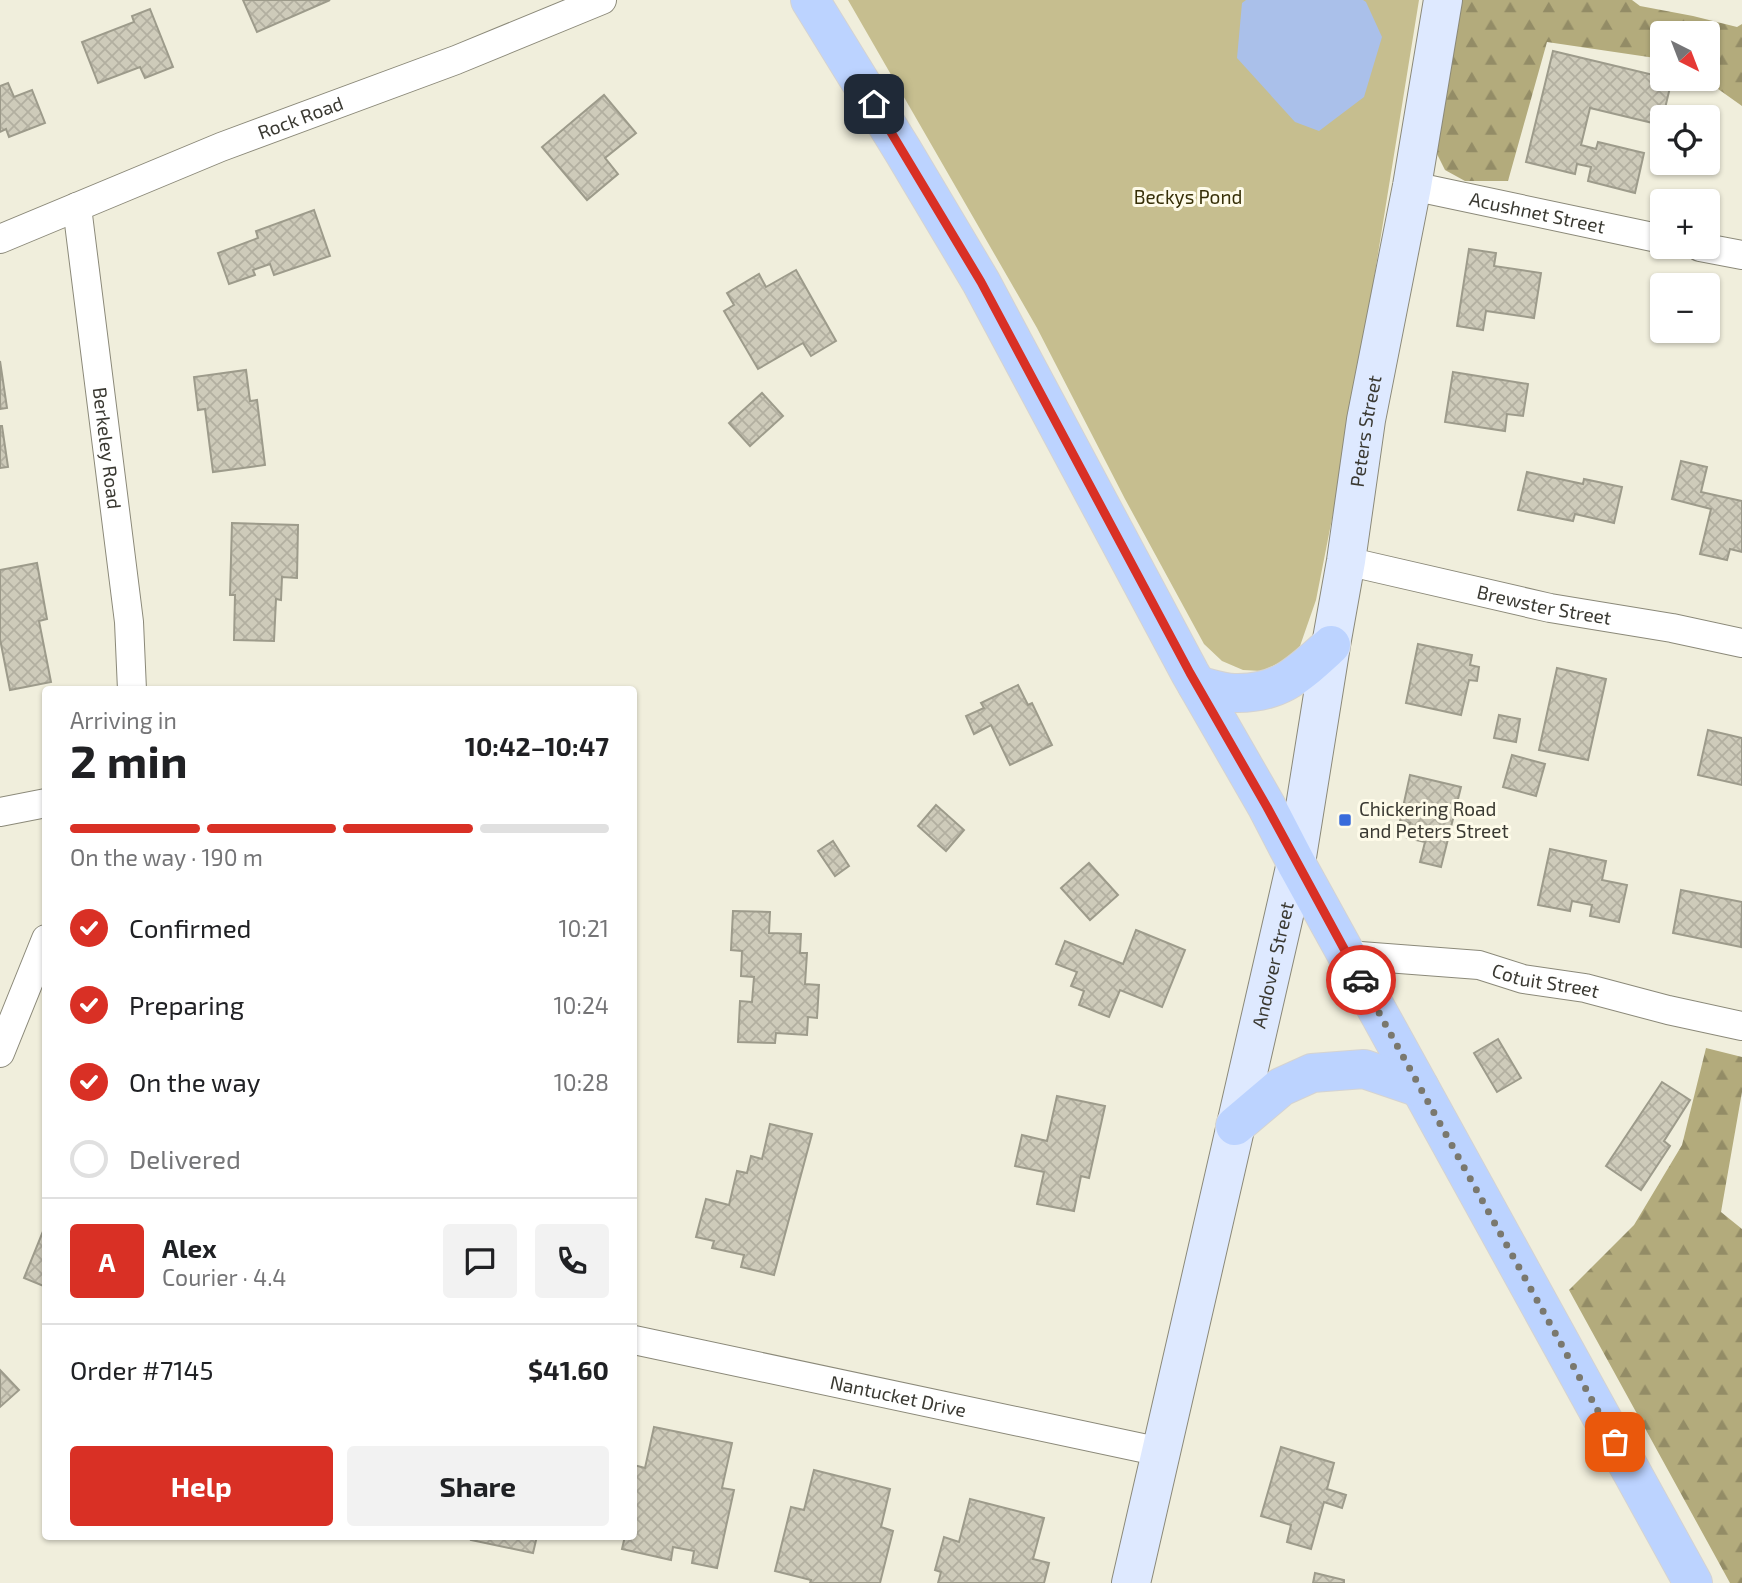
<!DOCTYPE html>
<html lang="en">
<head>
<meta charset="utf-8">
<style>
	:root { --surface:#fff; --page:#f2f2f2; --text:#202124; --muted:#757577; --line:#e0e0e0; --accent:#d93025 }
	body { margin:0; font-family:"Exo 2",sans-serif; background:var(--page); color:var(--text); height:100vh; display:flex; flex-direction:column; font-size:26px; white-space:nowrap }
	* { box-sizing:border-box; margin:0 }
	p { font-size:23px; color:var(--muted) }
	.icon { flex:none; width:38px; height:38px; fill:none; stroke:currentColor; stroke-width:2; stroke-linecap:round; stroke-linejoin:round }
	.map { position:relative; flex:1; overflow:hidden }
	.side { position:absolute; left:42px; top:686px; width:595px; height:854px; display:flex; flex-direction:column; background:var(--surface); border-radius:7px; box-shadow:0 2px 5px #0004 }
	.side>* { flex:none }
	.needle { width:46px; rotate:138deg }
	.buttons { position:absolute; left:1650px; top:21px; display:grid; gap:14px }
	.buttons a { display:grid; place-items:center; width:70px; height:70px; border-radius:7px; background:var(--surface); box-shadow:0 2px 5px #0004; font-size:35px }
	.pin { position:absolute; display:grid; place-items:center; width:60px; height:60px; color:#fff; margin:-30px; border-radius:14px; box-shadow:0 4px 10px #0006 }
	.courier { position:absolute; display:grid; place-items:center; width:70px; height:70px; margin:-35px; border:5px solid #d93025; border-radius:50%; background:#fff; color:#222; box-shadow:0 2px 9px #0007 }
	.headline em { font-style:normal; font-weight:700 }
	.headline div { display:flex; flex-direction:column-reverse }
	.headline { display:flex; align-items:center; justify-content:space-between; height:119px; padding:0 28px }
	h1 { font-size:46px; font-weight:700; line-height:52px }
	.bar { display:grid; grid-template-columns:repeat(4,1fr); gap:10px 7px; align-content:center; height:84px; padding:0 28px }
	.bar i { height:9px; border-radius:5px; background:var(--line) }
	.bar .active { background:var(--accent) }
	.bar p { grid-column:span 4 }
	.line { display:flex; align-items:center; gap:18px; padding:0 28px; border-top:2px solid var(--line) }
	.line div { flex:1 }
	.round { display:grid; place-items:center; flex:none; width:74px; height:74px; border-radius:7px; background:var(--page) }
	ol { padding:0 28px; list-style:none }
	li { display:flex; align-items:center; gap:21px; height:77px }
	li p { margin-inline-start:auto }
	li .icon { padding:7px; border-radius:50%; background:var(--accent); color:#fff; stroke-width:4 }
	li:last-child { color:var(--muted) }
	li i { width:38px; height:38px; border:4px solid var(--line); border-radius:50% }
	.action { display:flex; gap:14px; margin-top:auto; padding:14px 28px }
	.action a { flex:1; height:80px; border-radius:7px; background:var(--accent); color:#fff; font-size:28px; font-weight:700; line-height:80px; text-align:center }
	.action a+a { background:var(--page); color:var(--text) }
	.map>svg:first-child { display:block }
</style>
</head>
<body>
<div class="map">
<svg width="1742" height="1583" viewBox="0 0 1742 1583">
	<defs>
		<pattern id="forest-firs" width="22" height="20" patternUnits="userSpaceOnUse" patternTransform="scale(1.75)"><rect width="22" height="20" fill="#b3ab7c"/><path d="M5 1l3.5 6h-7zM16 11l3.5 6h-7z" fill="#938c66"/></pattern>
		<pattern id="building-cross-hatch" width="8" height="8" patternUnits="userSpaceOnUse" patternTransform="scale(1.75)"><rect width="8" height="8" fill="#cecbba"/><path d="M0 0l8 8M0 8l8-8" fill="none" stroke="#b2afa0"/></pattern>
	</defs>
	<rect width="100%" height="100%" fill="#f0eedc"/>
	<path fill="#c6be8f" d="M848,0H1419L1350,427L1316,600L1300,646L1287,659L1262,671L1243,670L1222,661L1204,644L1125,499L1037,328Z"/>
	<g fill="url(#forest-firs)">
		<path d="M1459,0H1632L1640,6L1693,16L1737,27L1742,24V106L1704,79H1708V33H1662V59L1547,42L1508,181H1465L1445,170L1431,142Z"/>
		<path d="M1706,1048L1742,1057V1092L1721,1212L1742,1229V1583H1730L1569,1290L1634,1225L1682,1145Z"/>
	</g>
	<path fill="#aac0ea" d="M1246,0H1363L1366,2L1382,37L1364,97L1319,131L1295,122L1237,58L1242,3Z"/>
	<g fill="url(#building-cross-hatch)" stroke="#9d9b8b" stroke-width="2">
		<path d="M243,0H330L257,32Z"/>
		<path d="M150,9L173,67L145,78L140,67L98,83L82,42L134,22L132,16Z"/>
		<path d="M1553,51L1662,77V79H1672L1661,125L1590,108L1581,145L1596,149L1598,142L1644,153L1635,193L1588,181L1591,167L1577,164L1575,174L1526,162Z"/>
		<path d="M8,83L14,97L32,90L45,123L9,137L6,129L0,132V86Z"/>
		<path d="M604,95L636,133L605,158L618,174L587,200L542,147Z"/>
		<path d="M314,210L330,256L274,275L270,264L253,270L255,275L229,284L218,253L258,238L256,231Z"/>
		<path d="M1469,249L1496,253L1494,266L1541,273L1534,318L1486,311L1483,330L1457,326Z"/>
		<path d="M796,270L836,341L811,356L803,343L758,369L724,311L734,305L727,293L759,274L766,287Z"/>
		<path d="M0,361L7,408L0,409Z"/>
		<path d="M246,370L250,401L257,400L265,465L213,472L205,409L198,410L194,377Z"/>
		<path d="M1453,372L1528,384L1523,416L1507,414L1505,431L1445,422Z"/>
		<path d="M762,393L783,416L750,446L729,423Z"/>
		<path d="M0,426H2L8,467L0,468Z"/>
		<path d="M1681,461L1707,467L1701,492L1742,501V552L1730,549L1727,560L1700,554L1711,509L1672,499Z"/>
		<path d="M1527,472L1583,484L1584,479L1622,487L1614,523L1575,514L1573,521L1518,510Z"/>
		<path d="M232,523L298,525L297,578L282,577L281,600L276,599L274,641L234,640L235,595H230Z"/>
		<path d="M37,563L47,619L39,621L51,682L10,690L0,639V570Z"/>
		<path d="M1418,644L1472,655L1470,665L1479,667L1477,681L1469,680L1461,715L1406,703Z"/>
		<path d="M1557,668L1606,679L1588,760L1539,750Z"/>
		<path d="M1018,685L1028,705L1032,703L1052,745L1010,765L991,725L974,734L966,716L984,708L981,703Z"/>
		<path d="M1499,715L1520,719L1516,742L1494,738Z"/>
		<path d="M1708,730L1742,738V785L1698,775Z"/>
		<path d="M1512,755L1545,764L1536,796L1503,787Z"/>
		<path d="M1410,775L1461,787L1441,867L1420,862L1425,842L1407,838L1410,823L1400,821Z"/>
		<path d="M936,805L964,830L946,851L918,826Z"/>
		<path d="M833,841L849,866L835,876L818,851Z"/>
		<path d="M1550,849L1606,861L1602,880L1627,885L1619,922L1590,916L1592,905L1572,901L1570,911L1538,905Z"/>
		<path d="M1089,863L1118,895L1090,920L1061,888Z"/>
		<path d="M1681,890L1742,902L1741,947L1673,933Z"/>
		<path d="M733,911L770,912L769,933L801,934L800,953H807L805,984L819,985L817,1018L808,1017L807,1035L776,1033L775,1043L738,1042L740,1001L752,1002L754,977L741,976L742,951L731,950Z"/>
		<path d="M1136,930L1185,950L1162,1007L1120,990L1109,1017L1079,1005L1084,991L1071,986L1077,972L1056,964L1065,941L1123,964Z"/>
		<path d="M1498,1039L1521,1078L1497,1092L1474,1053Z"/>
		<path d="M1662,1082L1690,1100L1664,1141L1670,1146L1641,1190L1606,1166Z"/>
		<path d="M1057,1096L1105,1106L1089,1178L1081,1176L1074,1211L1037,1204L1044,1172L1015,1166L1022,1135L1047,1141Z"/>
		<path d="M770,1124L812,1134L774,1275L741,1267L744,1255L712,1248L714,1241L696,1237L706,1199L729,1205L737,1171L747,1173L751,1156L762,1159Z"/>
		<path d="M46,1224V1287L24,1278Z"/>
		<path d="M0,1370L19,1390L0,1407Z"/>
		<path d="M654,1427L732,1443L722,1488L734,1490L717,1568L692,1563L694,1551L673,1547L671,1560L622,1549L625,1536H634V1465L645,1468Z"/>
		<path d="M1281,1447L1334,1463L1327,1489L1346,1495L1342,1508L1324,1502L1311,1549L1287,1542L1291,1525L1261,1516Z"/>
		<path d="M814,1470L890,1489L881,1527L893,1531L880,1583H810L811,1580L775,1571L791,1507L804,1510Z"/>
		<path d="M970,1499L1044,1518L1033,1559L1049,1563L1044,1583H938L941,1572L935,1570L944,1537L959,1542Z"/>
		<path d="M472,1536H537L533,1553L471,1540Z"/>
		<path d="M1315,1573L1344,1580V1583H1313Z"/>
	</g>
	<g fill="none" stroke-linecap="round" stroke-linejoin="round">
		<g stroke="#8b8979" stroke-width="30">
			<g id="street">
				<path id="s1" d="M1412,186L1662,239"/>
				<path id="s2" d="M77,207L129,622L132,690"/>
				<path id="s3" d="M0,239L221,147L456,60L602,0"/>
				<path d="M1700,247L1742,255"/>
				<path id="s4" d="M1346,561L1550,608L1672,628L1742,643"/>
				<path d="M0,812L46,803"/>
				<path id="s5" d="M1347,955L1479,965L1523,979L1585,988L1668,1010L1742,1026"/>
				<path d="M0,1053L46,939"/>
				<path id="s6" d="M634,1340L1161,1452"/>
			</g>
		</g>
		<g stroke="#8b8979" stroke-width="40">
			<g id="secondary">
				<path id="s7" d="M1131,1583L1296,863L1331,645L1346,561L1366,420L1412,186L1443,0"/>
			</g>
		</g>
		<g stroke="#d4d3d2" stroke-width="40">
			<g id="primary">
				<path d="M810,0L903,151L981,282L1190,673L1267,807L1296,863L1693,1583"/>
				<path d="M1197,685C1209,688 1223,693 1235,693C1280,694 1299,674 1331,645"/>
				<path d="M1235,1126L1281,1087L1312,1073L1364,1069L1420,1088"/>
			</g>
		</g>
		<use href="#street" stroke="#fff" stroke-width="28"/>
		<use href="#secondary" stroke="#dee9ff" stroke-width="38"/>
		<use href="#primary" stroke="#bcd3ff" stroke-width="38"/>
	</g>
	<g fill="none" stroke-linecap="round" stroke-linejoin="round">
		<path stroke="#7a786e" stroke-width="7" stroke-dasharray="0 12.6" d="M1361,980L1615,1442"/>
		<path stroke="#d93025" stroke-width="9" d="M874,104L981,282L1190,673L1267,807L1361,980"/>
	</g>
	<rect fill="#386bdb" stroke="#fefbe9" stroke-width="2.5" x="1338" y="813" width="14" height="14" rx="3.5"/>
	<g text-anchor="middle" stroke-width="6" stroke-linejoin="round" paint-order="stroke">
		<g font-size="19" fill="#3a3932" stroke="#fefbe9">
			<text dy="7" stroke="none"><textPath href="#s3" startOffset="324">Rock Road</textPath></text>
			<text dy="7" stroke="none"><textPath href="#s1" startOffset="128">Acushnet Street</textPath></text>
			<text dy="7" stroke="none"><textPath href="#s7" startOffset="1176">Peters Street</textPath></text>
			<text dy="7" stroke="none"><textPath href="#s2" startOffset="243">Berkeley Road</textPath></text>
			<text dy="7" stroke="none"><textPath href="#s4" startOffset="203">Brewster Street</textPath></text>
			<text dy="7" stroke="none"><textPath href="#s7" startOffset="634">Andover Street</textPath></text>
			<text dy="7" stroke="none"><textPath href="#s5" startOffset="201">Cotuit Street</textPath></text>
			<text dy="7" stroke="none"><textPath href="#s6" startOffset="270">Nantucket Drive</textPath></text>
		</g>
		<g font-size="19" fill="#362f07" stroke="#fefbe9">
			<text x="1188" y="204">Beckys Pond</text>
		</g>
		<g font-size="19" fill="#3a3932" stroke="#fefbe9" text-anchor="start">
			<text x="1359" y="816">Chickering Road<tspan x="1359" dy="22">and Peters Street</tspan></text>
		</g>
	</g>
</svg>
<div class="buttons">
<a><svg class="needle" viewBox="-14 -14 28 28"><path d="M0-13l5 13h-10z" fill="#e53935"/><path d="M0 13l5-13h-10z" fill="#757577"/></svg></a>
<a><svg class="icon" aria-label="locate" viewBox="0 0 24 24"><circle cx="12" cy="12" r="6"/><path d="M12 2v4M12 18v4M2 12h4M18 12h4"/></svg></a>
<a>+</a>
<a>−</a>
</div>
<div class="pin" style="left:1615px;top:1442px;background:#ea580c"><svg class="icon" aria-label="bag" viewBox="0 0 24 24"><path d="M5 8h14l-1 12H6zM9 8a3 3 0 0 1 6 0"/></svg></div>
<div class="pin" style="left:874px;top:104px;background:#1f2937"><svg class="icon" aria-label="home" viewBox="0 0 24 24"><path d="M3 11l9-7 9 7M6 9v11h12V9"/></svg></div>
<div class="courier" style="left:1361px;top:980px"><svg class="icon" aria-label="car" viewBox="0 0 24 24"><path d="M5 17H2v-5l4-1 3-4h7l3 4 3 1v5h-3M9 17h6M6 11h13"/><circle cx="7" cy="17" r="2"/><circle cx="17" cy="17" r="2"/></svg></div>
<section class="side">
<div class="headline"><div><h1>2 min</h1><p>Arriving in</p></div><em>10:42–10:47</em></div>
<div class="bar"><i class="active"></i><i class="active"></i><i class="active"></i><i></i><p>On the way · 190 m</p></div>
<ol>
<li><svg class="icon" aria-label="check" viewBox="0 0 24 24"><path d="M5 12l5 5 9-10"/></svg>Confirmed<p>10:21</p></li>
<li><svg class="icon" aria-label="check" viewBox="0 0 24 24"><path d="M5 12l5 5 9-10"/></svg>Preparing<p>10:24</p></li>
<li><svg class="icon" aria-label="check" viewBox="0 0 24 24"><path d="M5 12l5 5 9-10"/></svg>On the way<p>10:28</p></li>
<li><i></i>Delivered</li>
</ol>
<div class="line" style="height:126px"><b class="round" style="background:var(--accent);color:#fff">A</b><div><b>Alex</b><p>Courier · 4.4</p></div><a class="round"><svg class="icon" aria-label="chat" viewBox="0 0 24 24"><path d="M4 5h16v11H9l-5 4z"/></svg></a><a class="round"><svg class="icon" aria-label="phone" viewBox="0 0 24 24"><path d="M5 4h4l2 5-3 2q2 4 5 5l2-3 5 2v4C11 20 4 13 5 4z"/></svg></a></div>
<div class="line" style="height:91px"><div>Order #7145</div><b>$41.60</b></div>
<div class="action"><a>Help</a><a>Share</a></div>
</section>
</div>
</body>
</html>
